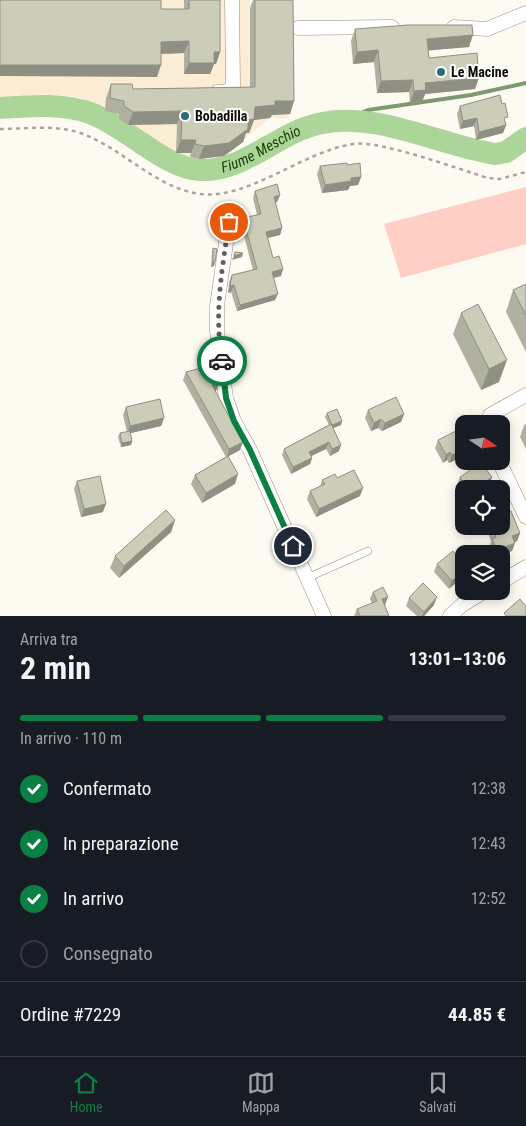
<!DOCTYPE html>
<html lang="it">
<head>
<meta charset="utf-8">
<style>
	:root { --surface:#171b24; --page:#242831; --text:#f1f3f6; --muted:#9ea1a6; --line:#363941; --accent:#0b8043 }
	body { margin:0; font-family:"Roboto Condensed",sans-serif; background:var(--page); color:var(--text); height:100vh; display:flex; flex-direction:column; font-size:19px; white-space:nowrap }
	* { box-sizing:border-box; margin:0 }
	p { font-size:16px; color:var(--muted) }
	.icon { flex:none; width:28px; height:28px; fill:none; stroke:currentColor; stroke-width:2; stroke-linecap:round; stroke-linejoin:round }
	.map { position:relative; height:616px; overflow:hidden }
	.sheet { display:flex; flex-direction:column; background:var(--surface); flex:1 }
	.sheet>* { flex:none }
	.needle { width:32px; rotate:103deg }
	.fabs { position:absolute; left:455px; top:415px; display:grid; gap:10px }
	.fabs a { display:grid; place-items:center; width:55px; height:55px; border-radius:10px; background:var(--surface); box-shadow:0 2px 12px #0003; font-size:25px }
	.pin { position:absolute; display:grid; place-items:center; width:42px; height:42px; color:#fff; margin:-21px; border:2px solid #fff; border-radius:50%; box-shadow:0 1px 5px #0007 }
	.courier { position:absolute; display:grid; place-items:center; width:50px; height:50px; margin:-25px; border:4px solid #0b8043; border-radius:50%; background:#fff; color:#222; box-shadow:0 1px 6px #0007 }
	.overview em { font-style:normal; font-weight:700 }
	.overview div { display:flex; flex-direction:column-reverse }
	.overview { display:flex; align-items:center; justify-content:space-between; height:85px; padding:0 20px }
	h1 { font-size:32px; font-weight:700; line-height:38px }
	.bar { display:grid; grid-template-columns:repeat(4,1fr); gap:8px 5px; align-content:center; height:60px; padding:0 20px }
	.bar i { height:6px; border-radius:4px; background:var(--line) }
	.bar .current { background:var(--accent) }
	.bar p { grid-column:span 4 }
	.line { display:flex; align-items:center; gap:12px; padding:0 20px; border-top:1px solid var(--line) }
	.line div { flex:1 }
	ol { padding:0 20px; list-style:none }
	li { display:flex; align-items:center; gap:15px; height:55px }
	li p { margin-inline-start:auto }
	li .icon { padding:5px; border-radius:50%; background:var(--accent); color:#fff; stroke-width:4 }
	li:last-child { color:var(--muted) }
	li i { width:28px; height:28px; border:2px solid var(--line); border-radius:50% }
	.tab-bar { display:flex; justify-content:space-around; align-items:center; height:70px; border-top:1px solid var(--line); background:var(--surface); font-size:14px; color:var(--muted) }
	.tab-bar a { display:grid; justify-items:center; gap:2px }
	.tab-bar .current { color:var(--accent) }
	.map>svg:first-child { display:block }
</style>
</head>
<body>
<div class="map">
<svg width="526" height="616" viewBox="0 0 526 616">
	<rect width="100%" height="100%" fill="#fdfaf2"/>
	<path fill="#fbedd3" d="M0,0H250V8L289,118H270L228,153L199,159L176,153L105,111V105H98L79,97L59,95L0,97Z"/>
	<path fill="#ffcec4" d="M526,187V244L401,278L384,224Z"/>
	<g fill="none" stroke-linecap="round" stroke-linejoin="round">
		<path stroke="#7d996e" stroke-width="4" d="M346,119L368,110L471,95L526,83"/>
		<path stroke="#acd59a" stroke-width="22" id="s1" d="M0,108C30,106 61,103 90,113C125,125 165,169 200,170C244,172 277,133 318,124C376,110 438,145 495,154L506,152L526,138"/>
		<g stroke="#988f7d" stroke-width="8">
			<path id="lane" d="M307,578L368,551"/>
		</g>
		<g stroke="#988f7d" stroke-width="15">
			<g id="street">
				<path d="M454,27L487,29L526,13"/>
				<path d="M298,28L392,27"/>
				<path d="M217,92H226L233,86L232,0"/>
				<path d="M229,222L217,306V331L226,398L234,421L250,450L324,616"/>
				<path d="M487,424L490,415L526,395"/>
				<path d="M499,461L526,517"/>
				<path d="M501,582L526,567"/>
				<path d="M450,616L462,605L485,591"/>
			</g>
		</g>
		<path stroke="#a8a59d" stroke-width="2.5" stroke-dasharray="4 4" stroke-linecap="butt" d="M0,129C26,129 57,124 83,134C123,149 156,188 200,194C248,200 304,151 353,144C380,140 458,169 488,178L500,179L526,172"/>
		<use href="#lane" stroke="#fff" stroke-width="7"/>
		<use href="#street" stroke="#fff" stroke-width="14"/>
	</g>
	<g fill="#afb09f">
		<path d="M184,0H220V52L216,64H214L210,74H184V53L161,54L157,77L161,9H184Z"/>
		<path d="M253,0H293L294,101L290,114L272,115L270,118L254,120L249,133H246L243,142L224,156L199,159L190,157L191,153H176L177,124L128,125L119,119V114L105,111L106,98L111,84L133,89L250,87V8Z"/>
		<path d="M355,29L469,47L428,50L429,58L475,89L425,94L422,102L410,103L409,92L377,93L374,62L353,64L351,41Z"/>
		<path d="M460,106L505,123L506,125L503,133L476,140L474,126L460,129L457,114Z"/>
		<path d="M347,165L361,177L358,185L350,186L348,190L322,193L317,174L320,166Z"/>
		<path d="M255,191L280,195L277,202H275L282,228L280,235L267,238L273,258L281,276L273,278L275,300L237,311L231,292L228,293L229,282L232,275L253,270L241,225L243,218L257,215L253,198Z"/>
		<path d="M213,248L214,266L211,267L212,253Z"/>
		<path d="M526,284V352L506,312L513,290Z"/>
		<path d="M461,313L499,382L481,390L453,334Z"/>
		<path d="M186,372L219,383L216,391H215L240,450L228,456L235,484L202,503L191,484L195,475L226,457L183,380Z"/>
		<path d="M126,407L164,418L161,426L130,433L132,441L131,445L121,447L118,437L120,433L127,432L123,415Z"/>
		<path d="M368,410L404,414L401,422L382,431L378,428L371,431L365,418Z"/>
		<path d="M327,413L342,421L341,425L333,428L339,451L330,456L326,449L311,456L312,458L310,464L291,474L282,455L284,449L329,425L325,417Z"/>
		<path d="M526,424V449L520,437L524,425Z"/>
		<path d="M438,440L464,441V450L463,453L460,454L459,458L449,463L447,460L443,463L435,448Z"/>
		<path d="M460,477H492L489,485L484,489H464V498L457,485Z"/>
		<path d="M337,478L360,496L316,517L307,499L310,491L320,487L322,480Z"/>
		<path d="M77,481L103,512L81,517L74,489Z"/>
		<path d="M503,514L520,533L517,541L515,542L512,551L501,554H492L489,547L491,541L485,526H501Z"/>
		<path d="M175,520L171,532L119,578L110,568L115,556Z"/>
		<path d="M437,564H464L449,589L434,572Z"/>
		<path d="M373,592L385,605L389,616H354L357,609L372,603L370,599Z"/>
		<path d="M409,598L434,605L424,616H417L406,606Z"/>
	</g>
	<g fill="#8f9082">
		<path d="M473,35L469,47L423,51L427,39Z"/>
		<path d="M189,41L184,53L157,54L161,42Z"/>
		<path d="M378,50L374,62L353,64L357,52Z"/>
		<path d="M214,52H220L216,64H214L210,74H184L189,63Z"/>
		<path d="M0,65H161L157,77L0,76Z"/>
		<path d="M479,78L475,89L425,94L422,102L410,103L414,91L425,83Z"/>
		<path d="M413,80L409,92L377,93L381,81Z"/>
		<path d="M275,101H294L290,114L272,115L270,118L254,120L249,133H246L243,142L224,156L199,159L204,146L248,120L255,107Z"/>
		<path d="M182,111L177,124L128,125L133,112Z"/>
		<path d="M477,118L474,126L460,129L463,121Z"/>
		<path d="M506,125L503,133L476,140L479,132Z"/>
		<path d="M181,140H196L191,153H176Z"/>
		<path d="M361,177L358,185L350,186L348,190L322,193L325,185L351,178Z"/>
		<path d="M280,195L277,202L272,203L274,197Z"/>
		<path d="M282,228L280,235L263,239L266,232Z"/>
		<path d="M243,253L242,257L232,260L234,256Z"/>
		<path d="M215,262L214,266L211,267L213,263Z"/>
		<path d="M283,269L281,276L269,279L272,272Z"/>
		<path d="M234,285L231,292L228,293L230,286Z"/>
		<path d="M278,294L275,300L237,311L240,305Z"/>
		<path d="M507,360L499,382L481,390L489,369Z"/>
		<path d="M219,383L216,391L209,393L212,385Z"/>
		<path d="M404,414L401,422L382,431L385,423Z"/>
		<path d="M164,418L161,426L127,434L130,426Z"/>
		<path d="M381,419L378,428L371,431L374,423Z"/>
		<path d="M342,421L341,425L331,429L332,425Z"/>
		<path d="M132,441L131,445L121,447L122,443Z"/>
		<path d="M243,442L240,450L227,457L229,449Z"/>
		<path d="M329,442L326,449L307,458L309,452Z"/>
		<path d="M341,445L339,451L330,456L332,449Z"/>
		<path d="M464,446V450L463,453L460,454L459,458L449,463L452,455L460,448Z"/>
		<path d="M450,452L447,460L443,463L446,455Z"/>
		<path d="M312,458L310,464L291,474L293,467Z"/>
		<path d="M238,474L235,484L202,503L206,493Z"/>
		<path d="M492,477L489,485L484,489H475Z"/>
		<path d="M363,488L360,496L316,517L319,509Z"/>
		<path d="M106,504L103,512L81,517L84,509Z"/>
		<path d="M175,520L171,532L119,578L124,566Z"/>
		<path d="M520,533L517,541L509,545L512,536Z"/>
		<path d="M515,543L512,551L501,555V554H495L497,550Z"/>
		<path d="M464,571V576L449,589L452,581Z"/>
		<path d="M388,597L385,605L379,607L382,599Z"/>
		<path d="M437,597L434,605L424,616H422L424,612Z"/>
	</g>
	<g fill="#cccdb9" stroke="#8f9082">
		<path d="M0,0H161V9H189V0H220V52H214V63H189V41L161,42V65H0Z"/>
		<path d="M255,0H293L294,101H275V105L255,107L254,119L248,120V129L229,143L204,146L195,144L196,140H181L182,111L133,112L124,106V101L110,98L111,84H132L133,89L255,87Z"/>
		<path d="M408,25H472L473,35L427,39L429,58L477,53L479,78L425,83L426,90L414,91L413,80L381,81L378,50L357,52L355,29Z"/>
		<path d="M500,95L502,104L505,103L508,117L504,118L506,125L479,132L477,118L463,121L460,106Z"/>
		<path d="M347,163V165L360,163L361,177L351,178V181L325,185L320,166Z"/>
		<path d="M277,184L280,195L274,197L282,228L266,232L273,258L279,256L283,269L272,272L278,294L240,305L234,285L230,286L232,275L257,269L243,218L261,214L255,191Z"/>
		<path d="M213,248L217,249L215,262L213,263Z"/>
		<path d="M235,252L243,253L234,256Z"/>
		<path d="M526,284V315L513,290Z"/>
		<path d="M478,304L507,360L489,369L461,313Z"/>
		<path d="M216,364L219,383L212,385L243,442L229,449L186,372Z"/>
		<path d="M396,397L404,414L385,423L381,419L374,423L368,410Z"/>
		<path d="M160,399L164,418L130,426L126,407Z"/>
		<path d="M337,409L342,421L332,425L327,413Z"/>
		<path d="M331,424L341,445L332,449L329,442L309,452L312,458L293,467L284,449Z"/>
		<path d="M458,430L464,441V446L460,448L462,450L452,455L450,452L446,455L438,440Z"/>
		<path d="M130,431L132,441L122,443L120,433Z"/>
		<path d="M228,456L238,474L206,493L195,475Z"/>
		<path d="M481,463L492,477L475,489H466L460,477Z"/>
		<path d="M354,470L363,488L319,509L310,491L325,484L322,480L335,474L337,478Z"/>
		<path d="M100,476L106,504L84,509L77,481Z"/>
		<path d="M166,510L175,520L124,566L115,556Z"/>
		<path d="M501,510L503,514L511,511L520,533L512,536L515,543L497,550L492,539L496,537L491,526H501Z"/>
		<path d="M453,551L464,564V571L452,581L437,564Z"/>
		<path d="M423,583L437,597L424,612L409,598Z"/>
		<path d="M383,587L388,597L382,599L389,616H360L357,609L377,601L373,592Z"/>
		<path d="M520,599L526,606V616H506L504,613Z"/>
	</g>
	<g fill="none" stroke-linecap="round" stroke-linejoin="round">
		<path stroke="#636059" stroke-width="5" stroke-dasharray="0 9" d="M222,361C214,311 222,271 229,222"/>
		<path stroke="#0b8043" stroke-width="6" d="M222,361L226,398L234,421L250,450L293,546"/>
	</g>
	<g fill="#276c7b" stroke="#fff" stroke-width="2">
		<circle cx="441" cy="72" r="5"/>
		<circle cx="185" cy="116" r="5"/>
	</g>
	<g text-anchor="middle" stroke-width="4" stroke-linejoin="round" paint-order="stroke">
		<g font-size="14" font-weight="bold" fill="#100d07" stroke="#fff" text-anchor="start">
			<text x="451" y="77">Le Macine</text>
			<text x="195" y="121">Bobadilla</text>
		</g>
		<g font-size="15" font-style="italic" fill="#1b4002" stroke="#fff">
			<text dy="5" stroke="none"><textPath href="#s1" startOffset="281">Fiume Meschio</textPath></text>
		</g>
	</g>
</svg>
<div class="fabs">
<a><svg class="needle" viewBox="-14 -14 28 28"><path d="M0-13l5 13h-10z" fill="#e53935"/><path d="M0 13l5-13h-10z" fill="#9ea1a6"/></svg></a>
<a><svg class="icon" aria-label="locate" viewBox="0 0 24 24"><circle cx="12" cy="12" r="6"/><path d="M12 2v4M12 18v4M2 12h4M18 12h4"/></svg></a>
<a><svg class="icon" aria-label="layers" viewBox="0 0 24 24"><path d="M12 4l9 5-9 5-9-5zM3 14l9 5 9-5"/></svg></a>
</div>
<div class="pin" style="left:229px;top:222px;background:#ea580c"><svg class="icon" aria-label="bag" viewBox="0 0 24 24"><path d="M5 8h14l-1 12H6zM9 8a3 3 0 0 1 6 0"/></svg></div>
<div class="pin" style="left:293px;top:546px;background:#1f2937"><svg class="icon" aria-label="home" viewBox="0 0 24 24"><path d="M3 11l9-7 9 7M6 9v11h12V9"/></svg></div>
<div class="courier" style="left:222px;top:361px"><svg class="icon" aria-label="car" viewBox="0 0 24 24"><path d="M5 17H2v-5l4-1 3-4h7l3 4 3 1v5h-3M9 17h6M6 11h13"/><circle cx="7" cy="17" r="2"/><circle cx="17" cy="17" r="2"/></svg></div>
</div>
<section class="sheet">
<div class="overview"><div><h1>2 min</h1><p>Arriva tra</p></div><em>13:01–13:06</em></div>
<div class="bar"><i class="current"></i><i class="current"></i><i class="current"></i><i></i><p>In arrivo · 110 m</p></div>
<ol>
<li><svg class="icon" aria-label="check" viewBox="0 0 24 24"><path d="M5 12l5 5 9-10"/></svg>Confermato<p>12:38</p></li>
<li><svg class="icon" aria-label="check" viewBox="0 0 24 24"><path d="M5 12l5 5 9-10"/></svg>In preparazione<p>12:43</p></li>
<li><svg class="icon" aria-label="check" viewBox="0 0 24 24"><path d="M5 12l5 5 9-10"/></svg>In arrivo<p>12:52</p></li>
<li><i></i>Consegnato</li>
</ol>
<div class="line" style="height:65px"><div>Ordine #7229</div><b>44.85 €</b></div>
</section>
<nav class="tab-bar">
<a class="current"><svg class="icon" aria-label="home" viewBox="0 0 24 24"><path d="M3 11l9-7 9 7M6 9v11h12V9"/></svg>Home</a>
<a><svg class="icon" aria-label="map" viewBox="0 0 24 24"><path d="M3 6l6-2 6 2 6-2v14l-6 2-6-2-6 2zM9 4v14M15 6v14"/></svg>Mappa</a>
<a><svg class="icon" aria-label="saved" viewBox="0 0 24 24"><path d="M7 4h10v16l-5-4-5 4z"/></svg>Salvati</a>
</nav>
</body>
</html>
